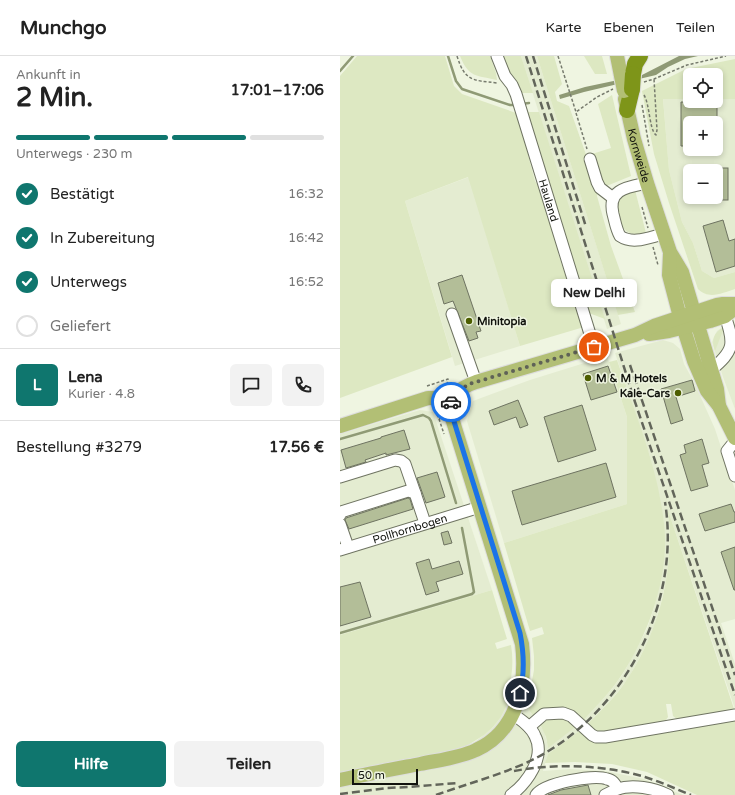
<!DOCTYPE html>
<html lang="de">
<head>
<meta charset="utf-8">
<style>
	:root { --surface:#fff; --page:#f2f2f2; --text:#222; --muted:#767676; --line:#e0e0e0; --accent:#0f766e }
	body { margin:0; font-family:"Varela Round",sans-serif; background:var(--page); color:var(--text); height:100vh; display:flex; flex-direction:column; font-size:15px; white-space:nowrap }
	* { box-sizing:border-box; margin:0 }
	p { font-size:13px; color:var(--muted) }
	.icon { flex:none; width:22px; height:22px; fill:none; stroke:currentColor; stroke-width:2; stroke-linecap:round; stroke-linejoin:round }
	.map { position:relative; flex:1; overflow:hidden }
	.side { display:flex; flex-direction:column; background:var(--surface); width:340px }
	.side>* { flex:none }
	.fabs { position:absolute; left:343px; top:12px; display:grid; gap:8px }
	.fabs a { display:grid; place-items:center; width:40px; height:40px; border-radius:6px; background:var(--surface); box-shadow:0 2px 6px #0003; font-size:20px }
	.scale { position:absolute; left:12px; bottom:10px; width:66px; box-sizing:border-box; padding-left:4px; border:2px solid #11130d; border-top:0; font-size:11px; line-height:14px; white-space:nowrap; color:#11130d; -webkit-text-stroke:3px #eff5e1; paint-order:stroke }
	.pin { position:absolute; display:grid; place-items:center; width:34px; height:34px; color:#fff; margin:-17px; border:2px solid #fff; border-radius:50%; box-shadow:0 1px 4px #0007 }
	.courier { position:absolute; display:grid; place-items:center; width:40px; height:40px; margin:-20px; border:3px solid #1a73e8; border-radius:50%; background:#fff; color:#222; box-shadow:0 1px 5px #0007 }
	.bubble { position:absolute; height:28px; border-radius:6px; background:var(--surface); box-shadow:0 2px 6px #0003; font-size:13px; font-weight:700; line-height:28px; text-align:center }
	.headline em { font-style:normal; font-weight:700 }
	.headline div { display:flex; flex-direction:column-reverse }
	.headline { display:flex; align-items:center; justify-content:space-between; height:68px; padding:0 16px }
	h1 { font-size:26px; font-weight:700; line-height:30px }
	.bar { display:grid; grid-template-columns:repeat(4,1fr); gap:6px 4px; align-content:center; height:48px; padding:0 16px }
	.bar i { height:5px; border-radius:3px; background:var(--line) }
	.bar .current { background:var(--accent) }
	.bar p { grid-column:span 4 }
	.line { display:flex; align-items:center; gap:10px; padding:0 16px; border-top:1px solid var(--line) }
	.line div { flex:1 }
	.round { display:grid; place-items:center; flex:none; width:42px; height:42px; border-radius:6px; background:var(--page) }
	ol { padding:0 16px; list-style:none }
	li { display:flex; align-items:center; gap:12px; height:44px }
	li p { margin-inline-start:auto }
	li .icon { padding:4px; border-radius:50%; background:var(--accent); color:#fff; stroke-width:4 }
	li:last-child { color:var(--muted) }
	li i { width:22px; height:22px; border:2px solid var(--line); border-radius:50% }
	.button { display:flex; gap:8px; margin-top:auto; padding:8px 16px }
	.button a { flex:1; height:46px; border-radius:6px; background:var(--accent); color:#fff; font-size:16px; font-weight:700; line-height:46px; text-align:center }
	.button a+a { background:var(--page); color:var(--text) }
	header { display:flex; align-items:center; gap:24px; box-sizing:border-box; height:56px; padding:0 20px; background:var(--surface); border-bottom:1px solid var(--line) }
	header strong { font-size:19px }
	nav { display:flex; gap:22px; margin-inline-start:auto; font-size:14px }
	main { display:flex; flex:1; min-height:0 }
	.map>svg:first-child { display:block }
</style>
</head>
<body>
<header>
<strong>Munchgo</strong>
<nav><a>Karte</a><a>Ebenen</a><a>Teilen</a></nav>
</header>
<main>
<section class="side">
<div class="headline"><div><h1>2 Min.</h1><p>Ankunft in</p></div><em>17:01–17:06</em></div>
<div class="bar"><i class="current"></i><i class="current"></i><i class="current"></i><i></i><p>Unterwegs · 230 m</p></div>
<ol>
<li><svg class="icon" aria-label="check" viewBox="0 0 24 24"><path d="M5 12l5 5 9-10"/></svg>Bestätigt<p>16:32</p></li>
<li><svg class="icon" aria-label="check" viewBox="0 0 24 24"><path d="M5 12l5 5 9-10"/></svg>In Zubereitung<p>16:42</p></li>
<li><svg class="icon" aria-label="check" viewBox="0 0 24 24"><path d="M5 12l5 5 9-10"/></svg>Unterwegs<p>16:52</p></li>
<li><i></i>Geliefert</li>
</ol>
<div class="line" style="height:72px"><b class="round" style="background:var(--accent);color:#fff">L</b><div><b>Lena</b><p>Kurier · 4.8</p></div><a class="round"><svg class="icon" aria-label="chat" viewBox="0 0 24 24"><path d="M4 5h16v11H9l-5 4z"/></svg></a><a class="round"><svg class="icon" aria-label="phone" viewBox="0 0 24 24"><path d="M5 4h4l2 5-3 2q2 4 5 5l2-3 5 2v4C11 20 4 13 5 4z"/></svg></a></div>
<div class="line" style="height:52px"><div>Bestellung #3279</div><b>17.56 €</b></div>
<div class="button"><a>Hilfe</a><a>Teilen</a></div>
</section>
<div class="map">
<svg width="395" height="739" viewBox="0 0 395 739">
	<rect width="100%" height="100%" fill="#eff5e1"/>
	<g fill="#e4ecd1" fill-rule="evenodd">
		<path d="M181,0H197L281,268L267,273Z"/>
		<path d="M323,42L350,43V45H376V43H395V216L374,222L362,215L353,187L342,166L329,114ZM350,67H376V93H350ZM350,115H376V141H350Z"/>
		<path d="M129,121L180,290L115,310L65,145Z"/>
		<path d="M395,268V353L383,321L372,286L377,275L386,269Z"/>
		<path d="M323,284L333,287L340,293L344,308L354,326L375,373L395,434V563L381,567L395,608V653L329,457L330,498L326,526L315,568L307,588L288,623L270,645L242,673L208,698L203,715L230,713L265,715L304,723L343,739H0V717L125,691L135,686L153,671L161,661L170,643L188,647L189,654L204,675L208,691L242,666L272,633L283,618L307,573L314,552L320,526L324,468L320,443L310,401L275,297Z"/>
		<path d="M267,300L287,361V448L164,487L127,365L133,345L190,324Z"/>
		<path d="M80,354L93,356L152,534L0,579V378Z"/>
	</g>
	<g fill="#dde8c2">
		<path d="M17,0H105L114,30L122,38L179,58L187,88L188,99L195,125L203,137L218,183V197L227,224L234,235L244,271L180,290L128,121L65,145L112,301L0,342V20Z"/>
		<path d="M120,0H150L156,17L157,24C136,19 129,22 120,0Z"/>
		<path d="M159,0H181L193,37H179Z"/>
		<path d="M197,0H214L222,28L215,36L217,45L229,50L258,133L257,140L271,190L295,256L278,259Z"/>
		<path d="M244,0H262L267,18H255Z"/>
		<path d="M395,3V43H376V19H350V43H323L329,114L342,166L353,187L362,215L374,222L395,216V233C382,237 369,244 358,233L329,147L314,98L302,35L346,13Z"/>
		<path d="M272,39L291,120L264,131L252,98L271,92L258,48Z"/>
		<path d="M184,56H199L265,263L246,256Z"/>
		<path d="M295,134L306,177C301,178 295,179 290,177C280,174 275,154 278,144C279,142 280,141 281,139Z"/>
		<path d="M384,271V272L375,295C371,284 373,277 384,271Z"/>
		<path d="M277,304C295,357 318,411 324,467C330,517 310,575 283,617C272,635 256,650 242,666L236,661H194L189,654L188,647L194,614V600L192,582L204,578L202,571L190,575L164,487L287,448V361L269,306Z"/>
		<path d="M328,454L395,656L341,666L333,660L331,648H326L328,661L323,668L256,678L246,670C260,655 277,640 288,622C320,573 335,512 328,454Z"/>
		<path d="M152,534L167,583L155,587L157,593L171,589C174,607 172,624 166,642L170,643L161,661L153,671L144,679L125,691L111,696L0,717V579Z"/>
		<path d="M216,658L238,669L208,692L206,681L200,668V665Z"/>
		<path d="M395,661V739H357L307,716L272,708L235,706L205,707L208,698L242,673L249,680Z"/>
	</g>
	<path fill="#8f9a75" d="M339,0H358L345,3L328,11L316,19L244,36L220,43L219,39L245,31L302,19Z"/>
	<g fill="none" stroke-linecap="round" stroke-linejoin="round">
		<g stroke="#8f9a75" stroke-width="2.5">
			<path d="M108,0L116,25L122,33L170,49H176"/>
			<path d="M0,15L13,0"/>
			<path d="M181,48L189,47"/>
			<path d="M0,383L83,359L89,362L91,365L116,447"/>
			<path d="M0,577L132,538L134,536L122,472"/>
		</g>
	</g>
	<g fill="#b3be98" stroke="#6e7361">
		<path d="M341,46L377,47V67H350V90H341Z"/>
		<rect x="376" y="112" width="12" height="32"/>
		<path d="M383,164L389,185L395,183V210L376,216L363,170Z"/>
		<path d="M122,219L141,275L136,276L138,282L129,285L113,245L104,248L98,227Z"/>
		<path d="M268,310L277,336L251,344L243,318Z"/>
		<path d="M352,324L355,335L336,341L343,364L331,368L321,333Z"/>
		<path d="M178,344L188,369L180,372L176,361L154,369L149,355Z"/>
		<path d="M242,349L256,394L218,406L204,361Z"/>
		<path d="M64,374L70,393L46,399V397L25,404L26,406L6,412L1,394L41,382V381Z"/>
		<path d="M362,383L369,407L362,409L368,430L351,435L340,399L346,397L344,389Z"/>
		<path d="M266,407L276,441L182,469L172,435Z"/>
		<path d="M97,416L105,441L86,447L77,422Z"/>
		<path d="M68,442L70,443L73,453L9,473L5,464L6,462Z"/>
		<path d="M391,448L394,456H395V466L365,475L359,458Z"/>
		<path d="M108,475L112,487L104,489L101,477Z"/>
		<path d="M395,491V534H394L381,496Z"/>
		<path d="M89,503L92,513L119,505L123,518L96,526L99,535L86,539L76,507Z"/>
		<path d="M20,526L31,561L0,570V531Z"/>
		<path d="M248,729L251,739H208L221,734Z"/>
	</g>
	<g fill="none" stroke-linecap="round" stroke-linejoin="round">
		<g stroke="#6f7462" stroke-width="13">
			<g id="minor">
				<path id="s1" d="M157,0L165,20L172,29L176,38L254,291"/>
				<path d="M250,103L257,126L260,132L273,142"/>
				<path d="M307,127C288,131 267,133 273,158C275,165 276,173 280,180C293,189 310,181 323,178"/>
				<path d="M112,258L136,326"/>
				<path d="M371,314C394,295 395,288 385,260"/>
				<path d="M395,385L387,395L395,420"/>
				<path d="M0,421L55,404L61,405L65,408L75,437"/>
				<path d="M0,459L1,456L68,435L75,437L85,467"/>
				<path d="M0,468L8,491"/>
				<path id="s2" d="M0,494L140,451"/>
				<path d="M189,671L204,658L223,657L231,660L252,679L256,681H265L395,659"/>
				<path d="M171,739C187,727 206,701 195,680C191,670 181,664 173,658"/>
				<path d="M196,739C204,727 254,718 267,723C273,724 275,728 278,733"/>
				<path d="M265,739C269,737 273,735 277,733C293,728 314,732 328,739"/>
			</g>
		</g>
		<g stroke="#dededd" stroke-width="16">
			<g id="major">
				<path d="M277,0L281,20"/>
				<path id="s3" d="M285,43L294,83L307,127L330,196L342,216L377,333L379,350"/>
				<path d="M330,197L329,219L340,261L354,305L367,335L379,350L395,382"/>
				<path d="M309,278L329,275L370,265L385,260L395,252"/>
				<path d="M0,370L88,342H98L111,345"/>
				<path d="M0,724C27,718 54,713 80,708C99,704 119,702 136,694C177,676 187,628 182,588L111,359C109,340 119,332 136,326L295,279L314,270L377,249L383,248H395"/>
			</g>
		</g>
		<g stroke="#dededd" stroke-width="18">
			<g id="highway">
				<path d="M293,18L295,8L300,0"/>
				<path d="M287,54L292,33"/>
			</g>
		</g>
		<g stroke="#767a6d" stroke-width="1.5" stroke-dasharray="3 2" stroke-linecap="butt">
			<path d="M117,0C125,26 133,24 157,27"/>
			<path d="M218,0L236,56L257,41L273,33"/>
			<path d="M304,26L314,23L347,9L386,0"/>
			<path d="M304,39C310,49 309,73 316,79L317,74L314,23"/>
			<path d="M302,49L309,90"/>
			<path d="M236,57L247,93"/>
			<path d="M302,151L308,172"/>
			<path d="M313,191L318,209"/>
			<path d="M87,330L108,323L107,330"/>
			<path d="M95,354L99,363L101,362"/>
			<path d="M99,363L104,378"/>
		</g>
		<use href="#minor" stroke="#fff" stroke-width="11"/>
		<use href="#major" stroke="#b2bf75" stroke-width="14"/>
		<use href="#highway" stroke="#7e9519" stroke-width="16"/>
		<g stroke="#62655a" stroke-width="2.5" stroke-dasharray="8 4" stroke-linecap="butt">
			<path d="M186,0L295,346L395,639"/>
			<path d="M193,0L246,171"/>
			<path d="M290,309L395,619"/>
			<path d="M174,715C215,707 265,709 305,721C321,726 336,733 351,739"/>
			<path d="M0,738L47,732L69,731L117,727"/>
			<path d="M96,739C129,727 168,717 198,701C287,653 341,545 325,446"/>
		</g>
		<g stroke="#dededd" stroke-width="16" stroke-linecap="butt">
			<path id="major-bridge" d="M281,20L284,35"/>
		</g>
		<g stroke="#dededd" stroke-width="18" stroke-linecap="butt">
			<path id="highway-bridge" d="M292,33L293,18"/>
		</g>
		<use href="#major-bridge" stroke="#b2bf75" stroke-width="14"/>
		<use href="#highway-bridge" stroke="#7e9519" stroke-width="16"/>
	</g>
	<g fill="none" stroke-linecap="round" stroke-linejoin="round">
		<path stroke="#5f6257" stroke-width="4" stroke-dasharray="0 7.2" d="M111,346L116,337L129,328L254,291"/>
		<path stroke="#1a73e8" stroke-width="5" d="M111,346L112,359L180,577C184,597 185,616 180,637"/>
	</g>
	<g fill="#4d5e00" stroke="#eff5e1" stroke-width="1.5">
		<circle cx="129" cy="265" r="4"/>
		<circle cx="248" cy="322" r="4"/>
		<circle cx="338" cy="337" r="4"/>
	</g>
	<g text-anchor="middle" stroke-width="3" stroke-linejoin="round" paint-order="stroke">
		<g font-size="11" fill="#11130d" stroke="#eff5e1">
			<text dy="4" stroke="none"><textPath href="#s3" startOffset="58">Kornweide</textPath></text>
			<text dy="4" stroke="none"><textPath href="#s1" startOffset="154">Hauland</textPath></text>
			<text dy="4" stroke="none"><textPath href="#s2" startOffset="73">Pollhornbogen</textPath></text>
		</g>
		<g font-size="11" font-weight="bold" fill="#11130d" stroke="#eff5e1" text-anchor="start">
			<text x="137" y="269">Minitopia</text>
			<text x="256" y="326">M &amp; M Hotels</text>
			<text x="330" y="341" text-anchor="end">Kale-Cars</text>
		</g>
	</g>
</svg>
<div class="fabs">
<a><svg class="icon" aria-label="locate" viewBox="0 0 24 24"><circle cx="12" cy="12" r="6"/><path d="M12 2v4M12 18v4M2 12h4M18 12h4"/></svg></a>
<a>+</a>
<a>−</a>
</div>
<div class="scale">50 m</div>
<div class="pin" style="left:254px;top:291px;background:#ea580c"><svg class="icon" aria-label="bag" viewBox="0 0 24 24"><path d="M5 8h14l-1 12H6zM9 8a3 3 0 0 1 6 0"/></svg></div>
<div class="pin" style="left:180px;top:637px;background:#1f2937"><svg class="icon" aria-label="home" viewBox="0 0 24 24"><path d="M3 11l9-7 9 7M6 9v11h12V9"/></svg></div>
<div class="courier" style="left:111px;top:346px"><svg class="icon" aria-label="car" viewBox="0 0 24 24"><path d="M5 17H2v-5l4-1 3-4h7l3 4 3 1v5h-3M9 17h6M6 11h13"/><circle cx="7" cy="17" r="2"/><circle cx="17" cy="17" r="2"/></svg></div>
<div class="bubble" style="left:211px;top:223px;width:86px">New Delhi</div>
</div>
</main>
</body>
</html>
